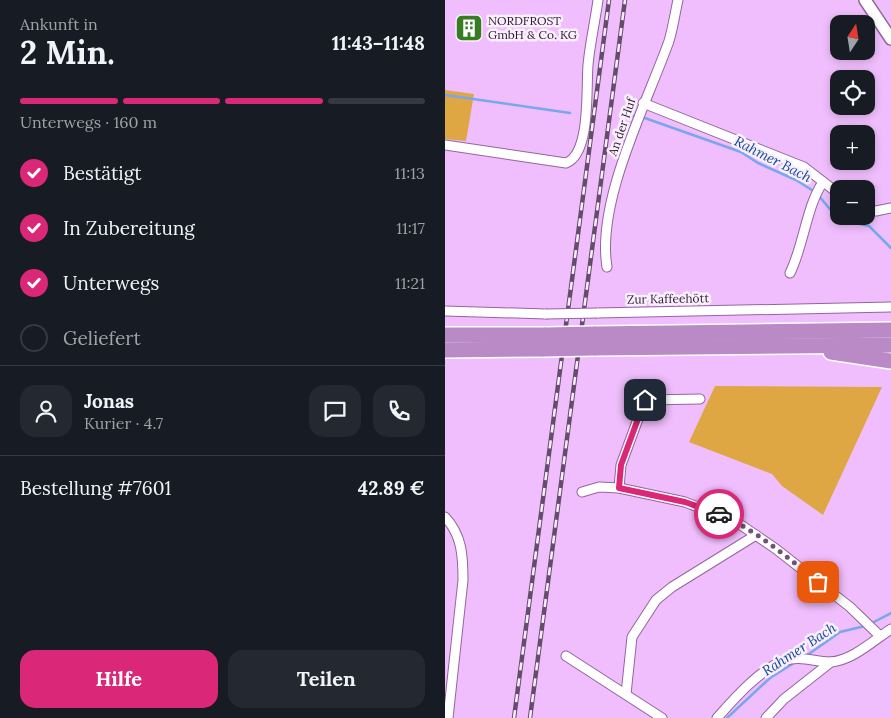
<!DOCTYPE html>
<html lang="de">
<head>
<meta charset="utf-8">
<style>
	:root { --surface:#171b24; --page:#242831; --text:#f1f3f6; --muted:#9ea1a6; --line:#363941; --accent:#db2777 }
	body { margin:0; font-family:Lora,serif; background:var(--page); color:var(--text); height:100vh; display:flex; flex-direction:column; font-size:19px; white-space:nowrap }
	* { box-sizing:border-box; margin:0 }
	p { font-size:16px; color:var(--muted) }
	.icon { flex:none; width:28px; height:28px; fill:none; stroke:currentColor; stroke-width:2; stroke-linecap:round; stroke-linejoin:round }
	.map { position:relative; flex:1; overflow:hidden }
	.panel { display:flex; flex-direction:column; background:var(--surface); width:445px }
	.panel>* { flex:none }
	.needle { width:32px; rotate:12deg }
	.fabs { position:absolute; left:385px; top:15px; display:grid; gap:10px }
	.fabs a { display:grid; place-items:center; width:45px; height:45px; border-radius:10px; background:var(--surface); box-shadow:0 2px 8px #0003; font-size:25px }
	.pin { position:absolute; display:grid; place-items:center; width:42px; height:42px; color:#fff; margin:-21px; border-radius:10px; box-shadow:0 2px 8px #0006 }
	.courier { position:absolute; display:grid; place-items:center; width:50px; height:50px; margin:-25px; border:4px solid #db2777; border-radius:50%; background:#fff; color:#222; box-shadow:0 1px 6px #0007 }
	.headline em { font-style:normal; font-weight:700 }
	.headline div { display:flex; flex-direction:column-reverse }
	.headline { display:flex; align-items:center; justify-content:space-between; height:85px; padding:0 20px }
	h1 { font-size:32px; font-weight:700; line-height:38px }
	.bar { display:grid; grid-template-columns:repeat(4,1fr); gap:8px 5px; align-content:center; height:60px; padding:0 20px }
	.bar i { height:6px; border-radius:4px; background:var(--line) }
	.bar .selected { background:var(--accent) }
	.bar p { grid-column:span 4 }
	.line { display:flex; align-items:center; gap:12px; padding:0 20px; border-top:1px solid var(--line) }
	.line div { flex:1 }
	.round { display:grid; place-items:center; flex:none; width:52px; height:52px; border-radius:15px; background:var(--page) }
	ol { padding:0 20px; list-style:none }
	li { display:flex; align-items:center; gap:15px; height:55px }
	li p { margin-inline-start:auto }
	li .icon { padding:5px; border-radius:50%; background:var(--accent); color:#fff; stroke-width:4 }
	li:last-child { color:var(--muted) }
	li i { width:28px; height:28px; border:2px solid var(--line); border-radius:50% }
	.action { display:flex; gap:10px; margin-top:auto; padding:10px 20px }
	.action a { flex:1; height:58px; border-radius:15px; background:var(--accent); color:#fff; font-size:20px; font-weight:700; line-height:58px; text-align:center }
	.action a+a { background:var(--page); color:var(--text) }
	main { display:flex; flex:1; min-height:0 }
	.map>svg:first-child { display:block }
</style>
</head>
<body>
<main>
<section class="panel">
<div class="headline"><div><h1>2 Min.</h1><p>Ankunft in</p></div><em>11:43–11:48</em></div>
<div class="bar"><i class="selected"></i><i class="selected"></i><i class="selected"></i><i></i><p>Unterwegs · 160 m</p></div>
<ol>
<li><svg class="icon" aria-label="check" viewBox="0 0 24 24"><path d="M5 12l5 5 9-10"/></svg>Bestätigt<p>11:13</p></li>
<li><svg class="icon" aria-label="check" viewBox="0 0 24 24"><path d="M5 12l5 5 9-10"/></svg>In Zubereitung<p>11:17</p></li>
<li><svg class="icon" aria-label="check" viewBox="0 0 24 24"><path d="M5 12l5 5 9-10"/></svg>Unterwegs<p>11:21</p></li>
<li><i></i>Geliefert</li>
</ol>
<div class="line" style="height:90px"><a class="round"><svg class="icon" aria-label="person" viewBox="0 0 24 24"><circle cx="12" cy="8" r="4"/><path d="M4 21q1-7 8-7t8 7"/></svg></a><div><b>Jonas</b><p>Kurier · 4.7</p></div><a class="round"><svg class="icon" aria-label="chat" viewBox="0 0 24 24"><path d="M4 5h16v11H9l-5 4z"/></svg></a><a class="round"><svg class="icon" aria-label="phone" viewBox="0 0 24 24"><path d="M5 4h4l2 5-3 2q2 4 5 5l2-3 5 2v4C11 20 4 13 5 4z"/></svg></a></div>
<div class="line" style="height:65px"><div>Bestellung #7601</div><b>42.89 €</b></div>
<div class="action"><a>Hilfe</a><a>Teilen</a></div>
</section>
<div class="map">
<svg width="446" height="718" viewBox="0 0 446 718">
	<rect width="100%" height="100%" fill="#f0befd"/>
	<g fill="#dea743">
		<path d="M0,90L29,94L21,141L0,139Z"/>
		<path d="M270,386L437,387L378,515L337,486L327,474L244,442Z"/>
	</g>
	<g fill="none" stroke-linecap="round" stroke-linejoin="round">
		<g stroke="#78a6ef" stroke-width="2.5">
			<path d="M0,95L125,113"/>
			<path d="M184,116H192"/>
			<path d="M197,117L296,152L313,163L351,180L370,192"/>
			<path d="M374,196L393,219L424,226L446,248"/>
			<path d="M425,624L446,613"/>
			<path d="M361,656L395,632L420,626"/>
			<path d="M282,718L325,678L352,661"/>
		</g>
		<g stroke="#93659f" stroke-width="11">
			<g id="minor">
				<path d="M198,103L359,167L394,194"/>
				<path d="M0,145L121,163C146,154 141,88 143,65C145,43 150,22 153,0"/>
				<path d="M421,210L431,211L446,208"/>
				<path d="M162,267C151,201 202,103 224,41C228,28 230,13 233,0"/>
				<path d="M345,273C359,245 361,207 378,182"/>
				<path d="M0,311L101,314"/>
				<path d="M152,313L446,307"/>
				<path d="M174,488L176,465L200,400L255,399"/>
				<path d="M137,492L154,487L174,488L240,502L293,523L331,549L405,607L435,636"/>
				<path d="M0,517C17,535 18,556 18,580L3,718"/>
				<path d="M121,656L217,718"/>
				<path d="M181,694L187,637L211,600L227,587L311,535"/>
				<path d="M272,718C288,700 316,668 339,661C354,655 370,662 385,662C407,661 429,640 446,629"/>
				<path d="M321,718L339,699L386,662"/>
			</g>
		</g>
		<g stroke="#93659f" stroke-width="14">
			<path id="secondary" d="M420,0L446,39"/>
		</g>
		<g stroke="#fff" stroke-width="18">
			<g id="motorway">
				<path d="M149,334L446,330"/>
				<path d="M0,335H101"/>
				<path d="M149,348L446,345"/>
				<path d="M0,350L98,349"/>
				<path d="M386,352L446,361"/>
			</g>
		</g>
		<use href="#minor" stroke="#fff" stroke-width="9"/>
		<use href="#secondary" stroke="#fff" stroke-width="11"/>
		<use href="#motorway" stroke="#ba8ac6" stroke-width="15"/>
		<g stroke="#674b6e" stroke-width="4.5">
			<g id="rail">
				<path d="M69,718L164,0"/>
				<path d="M85,718L180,0"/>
			</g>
		</g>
		<use href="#rail" stroke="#faf0fd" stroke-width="2.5" stroke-dasharray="8" stroke-linecap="butt"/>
		<g stroke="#93659f" stroke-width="11" stroke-linecap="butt">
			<path id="minor-bridge" d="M101,314L152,313"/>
		</g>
		<g stroke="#fff" stroke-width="18" stroke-linecap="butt">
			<g id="motorway-bridge">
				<path d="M101,335L149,334"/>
				<path d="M98,349L149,348"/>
			</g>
		</g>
		<use href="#minor-bridge" stroke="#fff" stroke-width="9"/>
		<use href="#motorway-bridge" stroke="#ba8ac6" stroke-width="15"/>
	</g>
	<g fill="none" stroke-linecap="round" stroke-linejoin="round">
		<path stroke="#715378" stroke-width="5" stroke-dasharray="0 9" d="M274,514C311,530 342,557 373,582"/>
		<path stroke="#db2777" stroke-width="6" d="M200,400L176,465L174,488L240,502L274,514"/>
	</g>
	<defs>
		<g id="building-square" transform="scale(1.4375)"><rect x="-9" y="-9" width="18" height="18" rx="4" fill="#367c20" stroke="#faf0fd"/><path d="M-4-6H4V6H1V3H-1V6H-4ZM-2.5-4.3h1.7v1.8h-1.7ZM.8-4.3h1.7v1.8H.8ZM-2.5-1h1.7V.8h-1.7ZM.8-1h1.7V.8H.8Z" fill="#fff"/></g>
	</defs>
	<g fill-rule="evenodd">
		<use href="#building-square" x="24" y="28"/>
	</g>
	<g text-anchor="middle" stroke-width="5" stroke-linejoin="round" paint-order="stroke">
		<g font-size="12" fill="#2c1930" stroke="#faf0fd" text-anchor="start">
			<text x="43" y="25">NORDFROST<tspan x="43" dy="14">GmbH &amp; Co. KG</tspan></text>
		</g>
		<g font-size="12" fill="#2c1930" stroke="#faf0fd">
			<text transform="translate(177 127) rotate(-71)" y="4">An der Huf</text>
			<text transform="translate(223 299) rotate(-1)" y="4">Zur Kaffeehött</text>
		</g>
		<g font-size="14" font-style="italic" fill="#134898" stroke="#faf0fd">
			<text transform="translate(328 159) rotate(27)" y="5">Rahmer Bach</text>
			<text transform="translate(354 649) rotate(-33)" y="5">Rahmer Bach</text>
		</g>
	</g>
</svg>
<div class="fabs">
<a><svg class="needle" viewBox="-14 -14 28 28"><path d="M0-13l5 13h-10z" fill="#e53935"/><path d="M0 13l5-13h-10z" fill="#9ea1a6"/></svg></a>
<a><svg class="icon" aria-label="locate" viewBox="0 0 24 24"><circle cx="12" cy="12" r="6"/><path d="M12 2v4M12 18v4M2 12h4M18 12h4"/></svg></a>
<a>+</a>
<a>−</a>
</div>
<div class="pin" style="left:373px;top:582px;background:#ea580c"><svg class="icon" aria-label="bag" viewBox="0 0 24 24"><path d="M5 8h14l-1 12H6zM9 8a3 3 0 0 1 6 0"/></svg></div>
<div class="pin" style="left:200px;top:400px;background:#1f2937"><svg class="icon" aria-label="home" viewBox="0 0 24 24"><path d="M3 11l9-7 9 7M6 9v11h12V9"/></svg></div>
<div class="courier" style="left:274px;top:514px"><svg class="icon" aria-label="car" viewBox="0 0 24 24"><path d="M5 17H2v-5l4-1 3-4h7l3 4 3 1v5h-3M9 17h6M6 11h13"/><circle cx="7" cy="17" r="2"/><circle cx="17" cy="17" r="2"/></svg></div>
</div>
</main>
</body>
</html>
